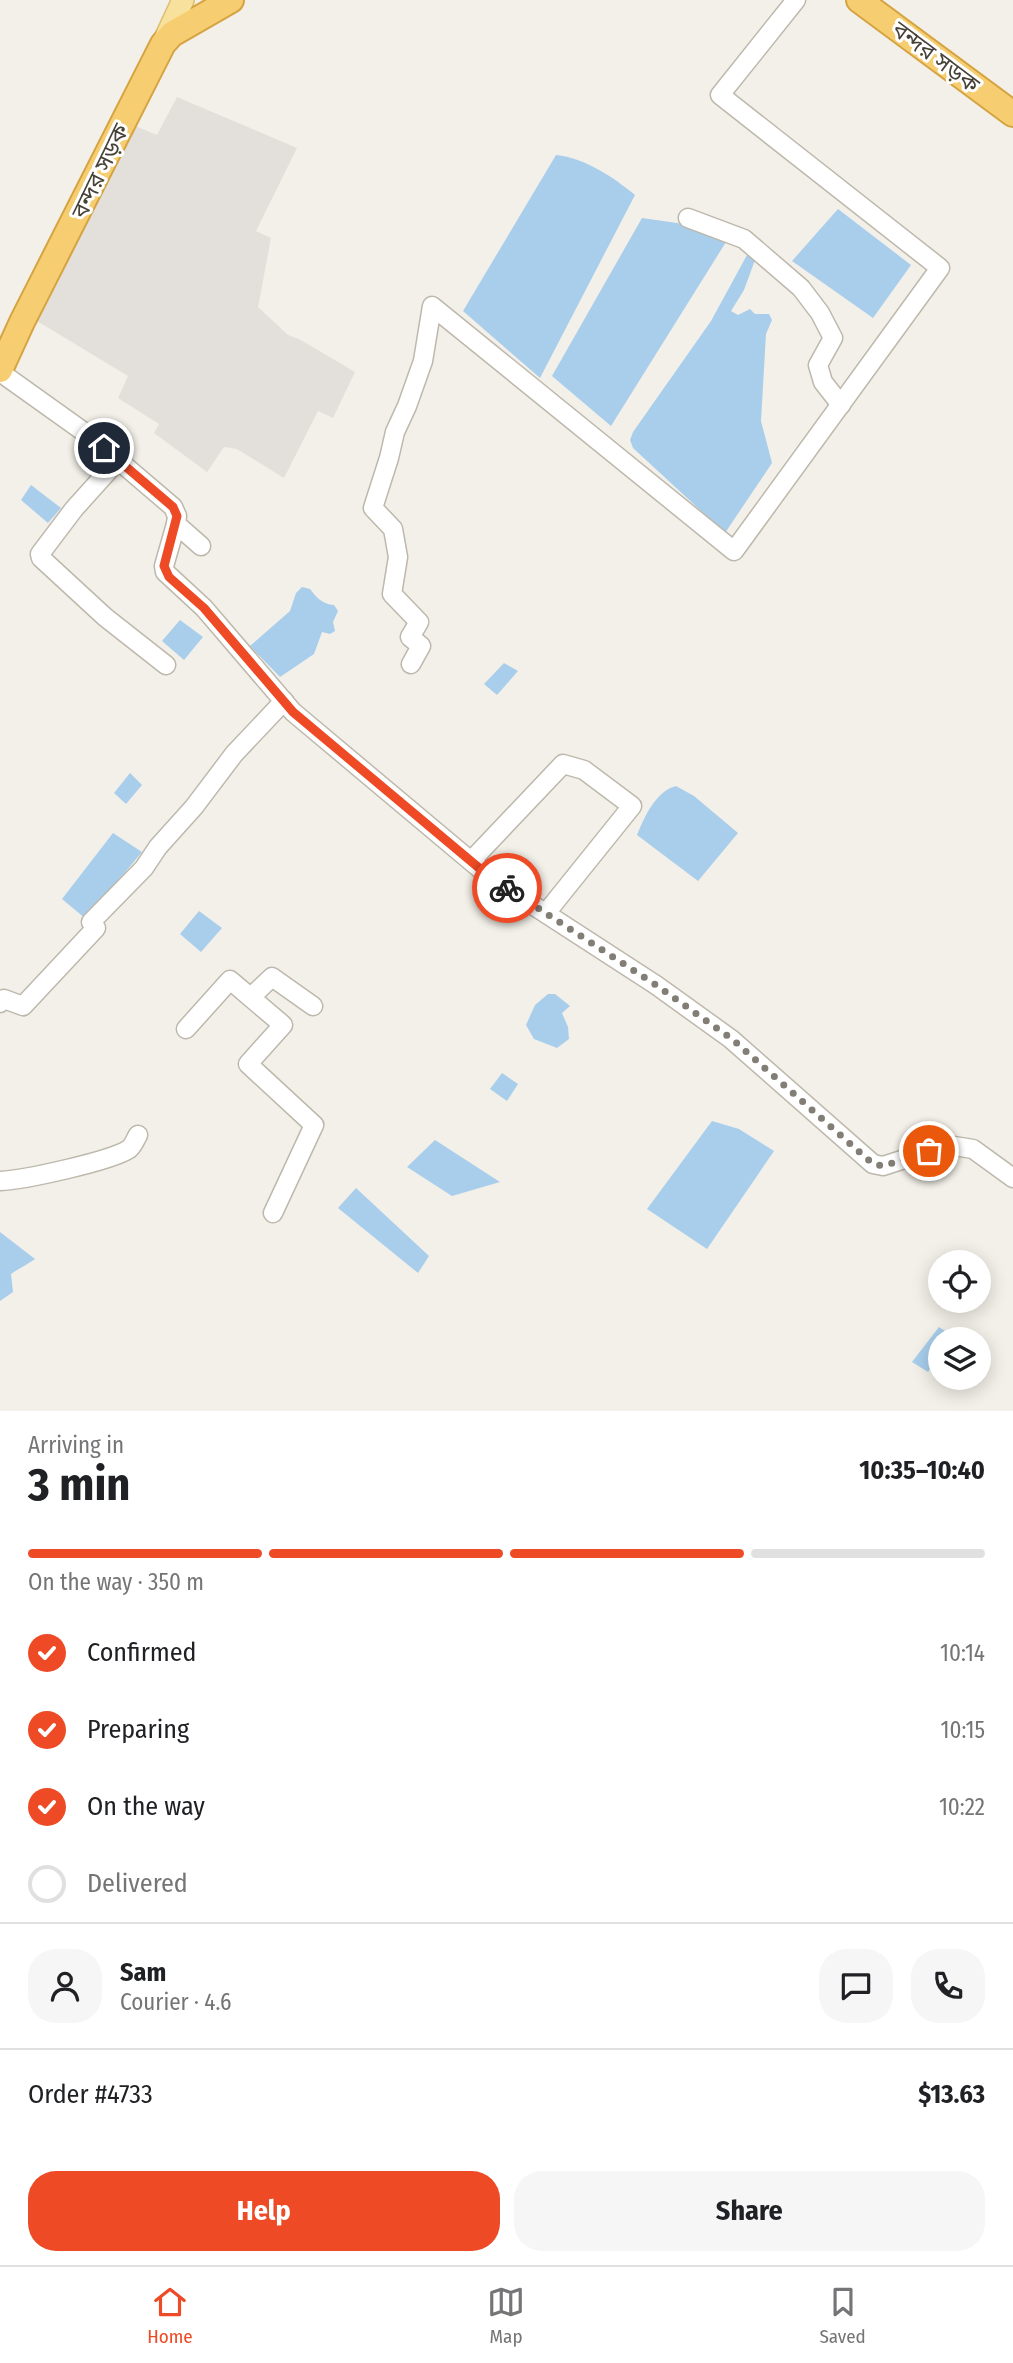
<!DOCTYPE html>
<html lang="en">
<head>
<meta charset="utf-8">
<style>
	:root { --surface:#fff; --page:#f6f6f6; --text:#202124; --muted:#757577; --line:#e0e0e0; --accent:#ee4a25 }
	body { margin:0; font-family:"Fira Sans Condensed","Noto Sans Bengali",sans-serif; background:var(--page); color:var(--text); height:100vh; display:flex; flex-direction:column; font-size:26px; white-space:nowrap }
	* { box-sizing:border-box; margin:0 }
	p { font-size:23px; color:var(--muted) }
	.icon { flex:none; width:38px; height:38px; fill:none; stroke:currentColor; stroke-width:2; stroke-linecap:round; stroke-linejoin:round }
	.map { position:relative; height:1411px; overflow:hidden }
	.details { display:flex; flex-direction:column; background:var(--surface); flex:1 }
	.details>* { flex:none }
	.tools { position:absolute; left:928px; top:1250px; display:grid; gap:14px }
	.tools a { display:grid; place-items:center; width:63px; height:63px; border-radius:50%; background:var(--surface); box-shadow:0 4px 18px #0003; font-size:35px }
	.pin { position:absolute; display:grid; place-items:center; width:60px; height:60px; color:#fff; margin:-30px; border:4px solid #fff; border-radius:50%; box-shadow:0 2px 7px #0007 }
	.courier { position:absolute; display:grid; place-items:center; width:70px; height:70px; margin:-35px; border:5px solid #ee4a25; border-radius:50%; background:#fff; color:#222; box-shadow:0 2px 9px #0007 }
	.summary em { font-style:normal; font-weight:700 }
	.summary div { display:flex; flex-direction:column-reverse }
	.summary { display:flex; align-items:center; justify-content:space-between; height:119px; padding:0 28px }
	h1 { font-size:46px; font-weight:700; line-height:52px }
	.bar { display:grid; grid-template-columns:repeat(4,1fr); gap:10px 7px; align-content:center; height:84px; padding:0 28px }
	.bar i { height:9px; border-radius:5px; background:var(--line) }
	.bar .selected { background:var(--accent) }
	.bar p { grid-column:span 4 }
	.line { display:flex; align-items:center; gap:18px; padding:0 28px; border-top:2px solid var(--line) }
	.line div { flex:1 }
	.round { display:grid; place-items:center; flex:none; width:74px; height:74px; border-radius:28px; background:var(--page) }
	ol { padding:0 28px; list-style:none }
	li { display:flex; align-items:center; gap:21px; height:77px }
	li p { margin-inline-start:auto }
	li .icon { padding:7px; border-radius:50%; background:var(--accent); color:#fff; stroke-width:4 }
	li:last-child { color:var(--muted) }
	li i { width:38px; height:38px; border:4px solid var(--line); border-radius:50% }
	.button { display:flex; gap:14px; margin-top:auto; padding:14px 28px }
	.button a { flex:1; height:80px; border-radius:28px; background:var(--accent); color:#fff; font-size:28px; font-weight:700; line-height:80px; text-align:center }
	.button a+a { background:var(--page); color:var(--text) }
	.menu { display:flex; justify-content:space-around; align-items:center; height:98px; border-top:2px solid var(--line); background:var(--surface); font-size:19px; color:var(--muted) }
	.menu a { display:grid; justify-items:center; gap:4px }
	.menu .selected { color:var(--accent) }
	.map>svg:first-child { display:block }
</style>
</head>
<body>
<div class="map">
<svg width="1013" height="1411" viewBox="0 0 1013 1411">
	<rect width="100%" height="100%" fill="#f3f0e9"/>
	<path fill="#e3dfda" d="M177,97L297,148L256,231L271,238L258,307L288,335L299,339L355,372L333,418L318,411L284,478L237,449L224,447L207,472L154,433L159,424L118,398L128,376L32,318L128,123L157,135Z"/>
	<g fill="#a8ceec">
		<path d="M556,155C585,158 613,177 635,195L540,378L463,311Z"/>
		<path d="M838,209L911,265L873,318L792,261Z"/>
		<path d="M642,218L684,224L726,242L611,426L552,376Z"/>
		<path d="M747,255L755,260L744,290L731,311L738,315L750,309L755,314H769L772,320L766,334L761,421L772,463L725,533L633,448L630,440L633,432L711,321Z"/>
		<path d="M31,485L61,508L48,523L21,500Z"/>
		<path d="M302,587L310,589C317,598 322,604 334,605L338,611L333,622L335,631L330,634L322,632L314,654L280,677L250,646L290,611L296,593Z"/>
		<path d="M180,620L203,637L184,660L162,641Z"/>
		<path d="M504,663L518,671L497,695L484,684Z"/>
		<path d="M130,773L142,785L126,804L114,793Z"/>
		<path d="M676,786L694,796L738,833L698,881L637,835C644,817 656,791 676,786Z"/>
		<path d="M113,833L142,852L86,919L62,899Z"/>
		<path d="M199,911L222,928L201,952L180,934Z"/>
		<path d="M548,994H555L570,1006L562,1013L568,1027L569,1039L557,1048L534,1039L526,1025L535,1005Z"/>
		<path d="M502,1073L518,1084L507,1101L490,1089Z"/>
		<path d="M712,1121L739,1129L774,1151L707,1249L647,1209Z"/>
		<path d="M435,1140L500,1182L452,1196L407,1167Z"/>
		<path d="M356,1188L429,1256L418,1273L338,1208Z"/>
		<path d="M0,1232L35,1259C27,1265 19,1268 11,1274L13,1292L0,1301Z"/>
		<path d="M939,1327L957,1339H940V1355L928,1372L912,1362Z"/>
	</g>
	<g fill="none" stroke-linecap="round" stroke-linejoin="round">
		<g stroke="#beb8ac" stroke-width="21">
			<g id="minor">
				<path d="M688,218L744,239L801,288L820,313L833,338L818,365L823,382L841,405"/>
				<path d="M0,372L91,437L173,507L177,516L176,524L201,546"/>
				<path d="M118,460L74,509L40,554L41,558L105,617L166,665"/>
				<path d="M176,524L164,566L165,572L204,608L293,712L491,878L656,985L731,1039L873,1164L883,1166L948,1145L973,1149L1013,1178"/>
				<path d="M411,664L421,646L410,637L419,622L392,594L398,557L393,529L373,508L389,458L395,432L407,406L423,361L432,306L734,551L940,268L720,95L796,0"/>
				<path d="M471,861L563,764L584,770L632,806L546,913"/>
				<path d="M251,997L272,977L313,1006"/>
				<path d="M0,1003L4,999L23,1006L96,928L91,922L144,868L158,847L194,807L234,754L284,701"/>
				<path d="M186,1029L230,980L283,1025L248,1064L314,1125L273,1213"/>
				<path d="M0,1181C24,1180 111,1161 129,1149C133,1146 135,1140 138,1135"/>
			</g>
		</g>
		<g stroke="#ddbf6d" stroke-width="24">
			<path id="major" d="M163,43L183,0"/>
		</g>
		<g stroke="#d5a341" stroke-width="28">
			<g id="highway">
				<path d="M859,0L1013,114"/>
				<path d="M0,370L22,322L163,44L172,34L231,0"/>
			</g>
		</g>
		<use href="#minor" stroke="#fff" stroke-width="18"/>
		<use href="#major" stroke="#f8e19c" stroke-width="21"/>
		<use href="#highway" stroke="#f6ce71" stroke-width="24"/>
	</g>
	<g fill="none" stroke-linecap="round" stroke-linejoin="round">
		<path stroke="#837e75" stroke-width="7" stroke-dasharray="0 12.6" d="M507,888L656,985L732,1039L873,1164L883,1166L929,1151"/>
		<path stroke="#ee4a25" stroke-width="9" d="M104,448L173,507L177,516L164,566L169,577L204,608L293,712L491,878L507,888"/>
	</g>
	<g text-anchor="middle" stroke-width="6" stroke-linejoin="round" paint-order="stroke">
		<g font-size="23" fill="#464137" stroke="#fff">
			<text transform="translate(936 57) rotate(37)" y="8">বন্দর সড়ক</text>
			<text transform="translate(100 171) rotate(-64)" y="8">বন্দর সড়ক</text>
		</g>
	</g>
</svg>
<div class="tools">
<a><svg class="icon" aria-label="locate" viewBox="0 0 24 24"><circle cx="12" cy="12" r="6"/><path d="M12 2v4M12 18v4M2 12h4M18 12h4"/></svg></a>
<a><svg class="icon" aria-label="layers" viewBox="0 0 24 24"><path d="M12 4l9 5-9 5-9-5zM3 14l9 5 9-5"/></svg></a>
</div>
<div class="pin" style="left:929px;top:1151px;background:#ea580c"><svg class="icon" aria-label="bag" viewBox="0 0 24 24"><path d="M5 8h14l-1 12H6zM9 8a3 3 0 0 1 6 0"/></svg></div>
<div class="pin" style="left:104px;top:448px;background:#1f2937"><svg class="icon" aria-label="home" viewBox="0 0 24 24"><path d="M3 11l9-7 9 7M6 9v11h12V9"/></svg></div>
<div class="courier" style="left:507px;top:888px"><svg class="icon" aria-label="bike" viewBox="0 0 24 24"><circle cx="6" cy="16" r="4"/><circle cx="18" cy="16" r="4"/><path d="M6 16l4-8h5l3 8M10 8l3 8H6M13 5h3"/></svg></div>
</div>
<section class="details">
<div class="summary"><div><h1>3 min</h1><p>Arriving in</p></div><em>10:35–10:40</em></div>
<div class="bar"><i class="selected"></i><i class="selected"></i><i class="selected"></i><i></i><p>On the way · 350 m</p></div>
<ol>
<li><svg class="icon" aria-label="check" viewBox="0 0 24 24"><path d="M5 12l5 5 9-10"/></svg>Confirmed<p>10:14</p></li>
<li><svg class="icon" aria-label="check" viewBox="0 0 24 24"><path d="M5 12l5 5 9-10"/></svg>Preparing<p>10:15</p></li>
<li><svg class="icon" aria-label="check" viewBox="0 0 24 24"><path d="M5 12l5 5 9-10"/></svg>On the way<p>10:22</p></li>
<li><i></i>Delivered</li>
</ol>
<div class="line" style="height:126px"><a class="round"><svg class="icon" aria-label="person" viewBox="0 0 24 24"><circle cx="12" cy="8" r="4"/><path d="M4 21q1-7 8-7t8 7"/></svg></a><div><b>Sam</b><p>Courier · 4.6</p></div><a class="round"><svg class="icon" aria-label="chat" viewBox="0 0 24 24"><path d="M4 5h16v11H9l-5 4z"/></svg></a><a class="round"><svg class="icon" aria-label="phone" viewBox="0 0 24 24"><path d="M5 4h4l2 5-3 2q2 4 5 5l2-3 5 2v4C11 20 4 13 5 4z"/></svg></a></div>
<div class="line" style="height:91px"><div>Order #4733</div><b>$13.63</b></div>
<div class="button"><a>Help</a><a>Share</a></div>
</section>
<nav class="menu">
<a class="selected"><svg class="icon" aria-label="home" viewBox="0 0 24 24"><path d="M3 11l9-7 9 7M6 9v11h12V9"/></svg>Home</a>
<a><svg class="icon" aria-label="map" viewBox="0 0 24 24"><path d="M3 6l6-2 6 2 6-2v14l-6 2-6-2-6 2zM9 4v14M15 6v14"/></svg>Map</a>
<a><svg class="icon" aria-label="saved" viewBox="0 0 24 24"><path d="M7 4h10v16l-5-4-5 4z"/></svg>Saved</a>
</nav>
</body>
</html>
